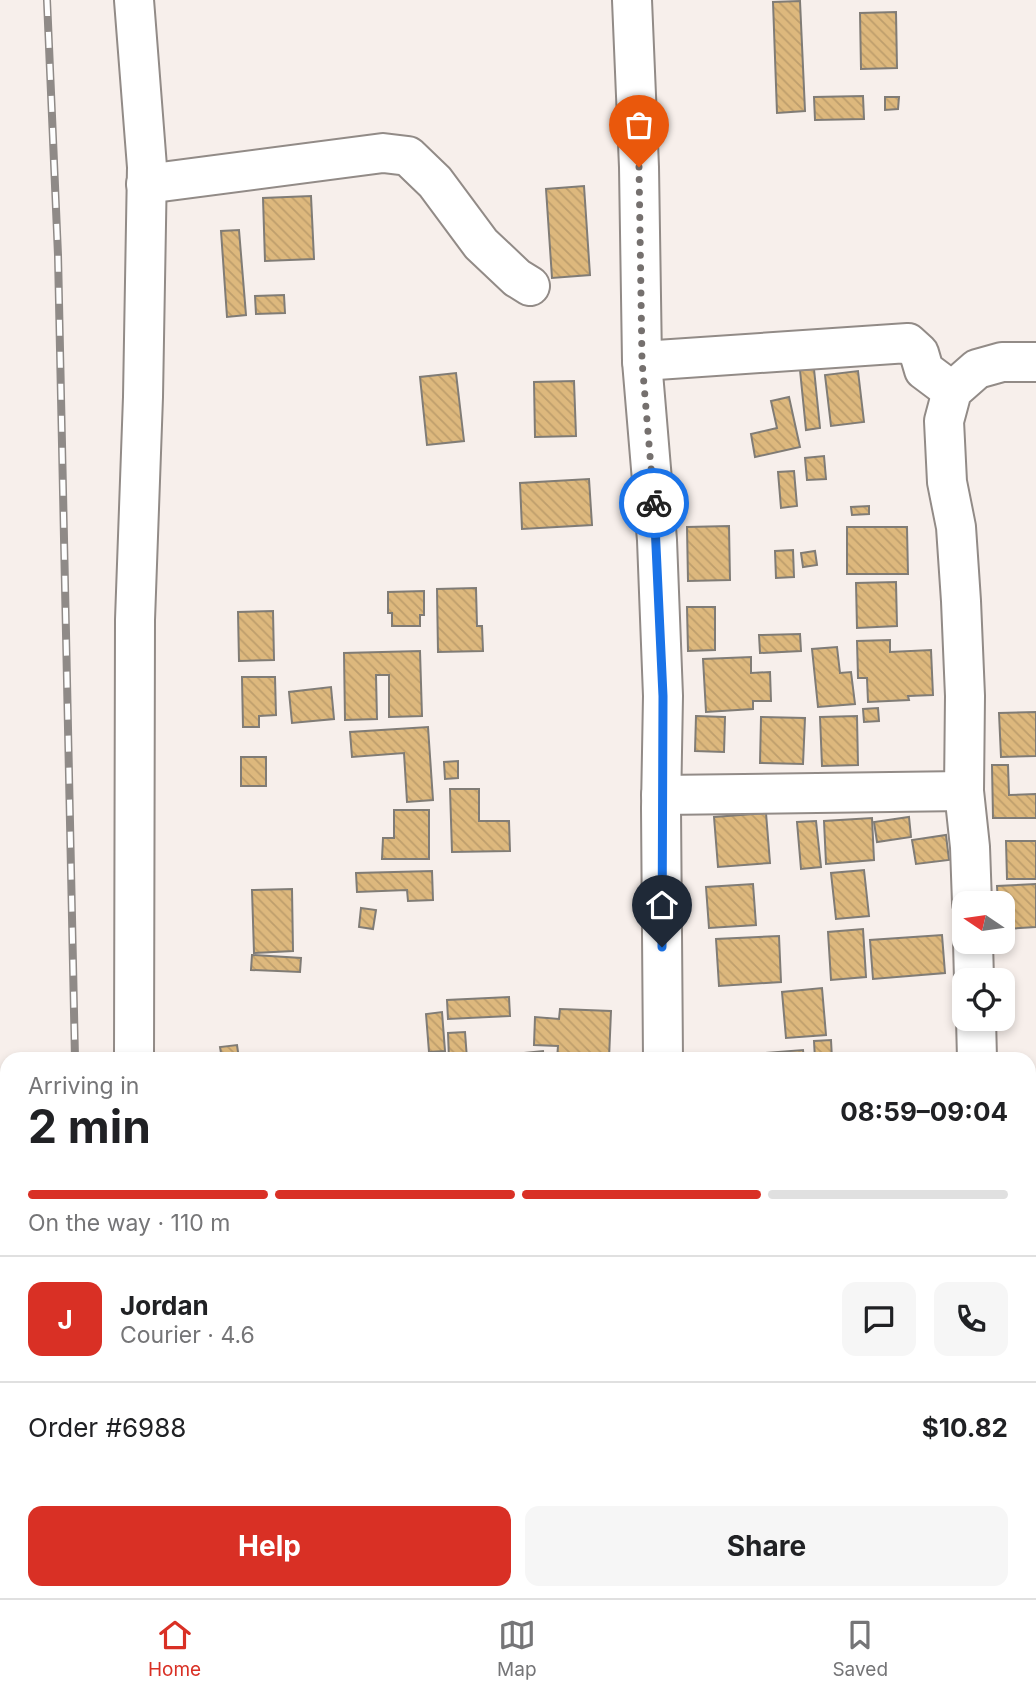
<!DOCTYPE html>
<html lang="en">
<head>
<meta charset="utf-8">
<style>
	:root { --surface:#fff; --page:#f6f6f6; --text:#202124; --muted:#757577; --line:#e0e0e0; --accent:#d93025 }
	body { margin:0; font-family:Inter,sans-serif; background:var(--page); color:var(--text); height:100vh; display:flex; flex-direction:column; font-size:26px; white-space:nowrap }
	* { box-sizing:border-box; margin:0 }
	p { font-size:23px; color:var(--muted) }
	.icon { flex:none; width:38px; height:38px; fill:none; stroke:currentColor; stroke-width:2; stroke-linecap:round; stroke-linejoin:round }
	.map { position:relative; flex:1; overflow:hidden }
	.sheet { position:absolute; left:0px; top:1052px; width:1036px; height:548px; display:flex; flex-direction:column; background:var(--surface); border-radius:21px 21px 0 0; box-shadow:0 4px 10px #0003 }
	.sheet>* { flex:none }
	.needle { width:46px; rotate:283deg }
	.tools { position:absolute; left:952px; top:891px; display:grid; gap:14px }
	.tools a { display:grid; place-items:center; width:63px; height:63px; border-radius:14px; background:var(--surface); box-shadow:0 4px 10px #0003; font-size:35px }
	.pin { position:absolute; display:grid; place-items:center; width:60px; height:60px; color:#fff; margin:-72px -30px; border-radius:50% 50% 50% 0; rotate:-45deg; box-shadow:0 0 7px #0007 }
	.pin .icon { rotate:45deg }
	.courier { position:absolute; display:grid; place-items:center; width:70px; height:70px; margin:-35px; border:5px solid #1a73e8; border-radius:50%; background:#fff; color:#222; box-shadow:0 2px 9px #0007 }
	.head em { font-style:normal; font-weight:700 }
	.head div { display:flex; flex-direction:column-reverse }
	.head { display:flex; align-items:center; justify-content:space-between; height:119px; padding:0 28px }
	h1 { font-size:46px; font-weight:700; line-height:52px }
	.bar { display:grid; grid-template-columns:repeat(4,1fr); gap:10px 7px; align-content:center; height:84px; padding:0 28px }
	.bar i { height:9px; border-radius:5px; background:var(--line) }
	.bar .current { background:var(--accent) }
	.bar p { grid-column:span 4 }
	.line { display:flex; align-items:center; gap:18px; padding:0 28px; border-top:2px solid var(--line) }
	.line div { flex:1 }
	.round { display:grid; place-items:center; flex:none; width:74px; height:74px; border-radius:14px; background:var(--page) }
	.action { display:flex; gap:14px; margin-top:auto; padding:14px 28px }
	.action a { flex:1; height:80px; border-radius:14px; background:var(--accent); color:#fff; font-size:28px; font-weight:700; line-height:80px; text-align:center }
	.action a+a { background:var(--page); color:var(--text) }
	.menu { display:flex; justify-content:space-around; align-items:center; height:98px; border-top:2px solid var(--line); background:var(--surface); font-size:19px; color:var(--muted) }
	.menu a { display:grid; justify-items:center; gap:4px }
	.menu .current { color:var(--accent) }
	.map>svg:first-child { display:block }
</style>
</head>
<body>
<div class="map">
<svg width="1036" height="1598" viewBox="0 0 1036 1598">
	<defs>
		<pattern id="building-back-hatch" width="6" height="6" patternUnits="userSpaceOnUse" patternTransform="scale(1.75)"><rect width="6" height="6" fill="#ddb87d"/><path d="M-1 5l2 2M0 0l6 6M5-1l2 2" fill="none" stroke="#be9e6c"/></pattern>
	</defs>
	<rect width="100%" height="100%" fill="#f7efeb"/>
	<g fill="url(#building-back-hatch)" stroke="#807c76" stroke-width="2">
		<path d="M800,1L805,111L777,113L773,2Z"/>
		<path d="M896,12L897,68L861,69L860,13Z"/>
		<path d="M863,96L864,119L815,120L814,97Z"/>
		<path d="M885,97H899L898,109L885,110Z"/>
		<path d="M584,186L590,275L552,278L546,189Z"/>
		<path d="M311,196L314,259L265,261L263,198Z"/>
		<path d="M239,230L246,315L227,317L221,231Z"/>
		<path d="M284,295L285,313L256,314L255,296Z"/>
		<path d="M814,369L820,428L806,430L800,370Z"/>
		<path d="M858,371L864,422L831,426L825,375Z"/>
		<path d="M456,373L464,441L427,445L420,377Z"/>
		<path d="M574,381L576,436L535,437L534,382Z"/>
		<path d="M789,397L800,447L755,457L751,434L777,428L771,401Z"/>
		<path d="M824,456L826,479L807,480L805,458Z"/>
		<path d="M794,471L797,506L781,508L778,472Z"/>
		<path d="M589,479L592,525L522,529L520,483Z"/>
		<path d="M869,506V514L852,515L851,507Z"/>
		<path d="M729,526L730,580L688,581L687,527Z"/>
		<path d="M847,527H907L908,574H847Z"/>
		<path d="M793,550L794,577L776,578L775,551Z"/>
		<path d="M815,551L817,565L803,567L801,553Z"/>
		<path d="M896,582L897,626L857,628L856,583Z"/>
		<path d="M476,588L477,626H482L483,651L438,652L437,589Z"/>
		<path d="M424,591V615H420V626H392V613H388V592Z"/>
		<path d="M687,607H715V650L688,651Z"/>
		<path d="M273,611L274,660L239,661L238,612Z"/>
		<path d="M800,634L801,651L760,653L759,635Z"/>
		<path d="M890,640V652L931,650L933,695L908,696L909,700L868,702L867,678H858L857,641Z"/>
		<path d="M837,647L840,673L851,672L855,704L818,707L812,649Z"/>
		<path d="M420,651L422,716L389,717V675H376L377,719L345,720L344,653Z"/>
		<path d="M751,657V673L770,672L771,701H753V709L706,712L703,659Z"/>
		<path d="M242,677H275L276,715L259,716V727H243Z"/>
		<path d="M331,687L334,719L292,723L289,692Z"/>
		<path d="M878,708L879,721L864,722L863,709Z"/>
		<path d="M1036,712V756L1001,757L999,713Z"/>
		<path d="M696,716L725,717L724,752L695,751Z"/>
		<path d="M857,716L858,765L822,766L820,717Z"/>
		<path d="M761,717L805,718L803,764L760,763Z"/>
		<path d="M428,727L433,800L407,802L404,753L352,757L350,732Z"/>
		<rect x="241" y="757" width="25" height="29"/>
		<path d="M458,761V778L445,779L444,762Z"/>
		<path d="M992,765H1008L1009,795L1036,794V818H993Z"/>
		<path d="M450,789H479V821H509L510,851L452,852Z"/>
		<path d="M394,810H429V859H382L383,838H394Z"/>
		<path d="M766,813L770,863L718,867L714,817Z"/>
		<path d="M909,817L911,837L877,842L874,822Z"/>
		<path d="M872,818L874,860L826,864L824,821Z"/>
		<path d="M816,821L821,867L801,869L797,822Z"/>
		<path d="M946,835L949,860L916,864L912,840Z"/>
		<path d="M1006,841H1036V879H1007Z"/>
		<path d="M864,870L869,916L836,919L831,873Z"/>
		<path d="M432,871L433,900L408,901L407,890L357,892L356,873Z"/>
		<path d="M753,884L756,925L709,928L706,887Z"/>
		<path d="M1036,884V927L1006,929V908H1003V903H998L997,886Z"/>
		<path d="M292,889L293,951L254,953L252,890Z"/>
		<path d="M361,908L376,910L373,929L359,927Z"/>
		<path d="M863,929L866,977L831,980L828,932Z"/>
		<path d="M942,935L945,973L873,979L870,940Z"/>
		<path d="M779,936L781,982L719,986L716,939Z"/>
		<path d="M252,955L301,958L300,972L251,970Z"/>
		<path d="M822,988L826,1035L786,1038L782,992Z"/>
		<path d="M509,997L510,1016L448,1019L447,1000Z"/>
		<path d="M560,1009L611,1011L609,1059H557L558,1046L534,1045L535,1017L559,1019Z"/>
		<path d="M442,1012L445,1051L429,1052L426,1014Z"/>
		<path d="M465,1032L467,1059H449L448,1033Z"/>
		<path d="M831,1040L832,1059H815L814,1041Z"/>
		<path d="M237,1045L239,1059H222L220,1047Z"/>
		<path d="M803,1050L804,1059H729V1056Z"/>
		<path d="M543,1051L544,1059H526L525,1053Z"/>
		<rect x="359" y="1592" width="38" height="6"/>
		<rect x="487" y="1592" width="24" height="6"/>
		<rect x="557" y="1592" width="54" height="6"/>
	</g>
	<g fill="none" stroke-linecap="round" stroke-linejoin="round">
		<g stroke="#928b87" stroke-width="42">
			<g id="minor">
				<path d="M134,0L147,167L143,397L135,620L134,1059"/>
				<path d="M632,0L639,167L642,361L657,540L663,696L661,808L663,1059"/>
				<path d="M146,184L383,153L408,156L435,182L481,244L517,278L530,286"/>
				<path d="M642,361L908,343L919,353L924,370L952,391"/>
				<path d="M661,795L964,791"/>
				<path d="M972,903L970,847L964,791L965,696L961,601L956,527L947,482L944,421L952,391L977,369L1002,362H1036"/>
				<path d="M973,942L974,980"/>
				<path d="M976,1018L977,1059"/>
				<path d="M1029,1207L1036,1208"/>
				<path d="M135,1592V1598"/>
				<path d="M660,1592L661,1598"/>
				<path d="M11,1598L12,1592"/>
			</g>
		</g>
		<use href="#minor" stroke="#fff" stroke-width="38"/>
		<g stroke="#8f8a87" stroke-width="8">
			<g id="rail">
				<path d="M47,0L58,255L75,1059"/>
				<path d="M86,1592V1598"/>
			</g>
		</g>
		<use href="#rail" stroke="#fefefe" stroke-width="5" stroke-dasharray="16" stroke-linecap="butt"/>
	</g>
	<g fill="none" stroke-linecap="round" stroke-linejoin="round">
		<path stroke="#75706e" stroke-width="7" stroke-dasharray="0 12.6" d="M639,167L642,361L654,503"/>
		<path stroke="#1a73e8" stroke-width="9" d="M654,503L663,696L662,947"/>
	</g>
</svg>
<div class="tools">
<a><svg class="needle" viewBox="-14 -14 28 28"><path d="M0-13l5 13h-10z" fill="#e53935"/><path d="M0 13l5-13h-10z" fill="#757577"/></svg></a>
<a><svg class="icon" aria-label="locate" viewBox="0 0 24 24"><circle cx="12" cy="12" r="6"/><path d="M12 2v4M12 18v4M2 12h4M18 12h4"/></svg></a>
</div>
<div class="pin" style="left:639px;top:167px;background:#ea580c"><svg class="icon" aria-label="bag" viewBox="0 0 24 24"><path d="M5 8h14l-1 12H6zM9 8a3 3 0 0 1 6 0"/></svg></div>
<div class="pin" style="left:662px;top:947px;background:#1f2937"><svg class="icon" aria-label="home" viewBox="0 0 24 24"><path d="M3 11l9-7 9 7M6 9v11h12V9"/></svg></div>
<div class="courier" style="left:654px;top:503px"><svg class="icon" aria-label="bike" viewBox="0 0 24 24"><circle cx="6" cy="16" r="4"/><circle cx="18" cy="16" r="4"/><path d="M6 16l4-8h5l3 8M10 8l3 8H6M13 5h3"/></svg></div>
<section class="sheet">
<div class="head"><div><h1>2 min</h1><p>Arriving in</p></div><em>08:59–09:04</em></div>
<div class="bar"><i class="current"></i><i class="current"></i><i class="current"></i><i></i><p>On the way · 110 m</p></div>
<div class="line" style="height:126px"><b class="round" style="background:var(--accent);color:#fff">J</b><div><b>Jordan</b><p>Courier · 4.6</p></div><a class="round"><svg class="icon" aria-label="chat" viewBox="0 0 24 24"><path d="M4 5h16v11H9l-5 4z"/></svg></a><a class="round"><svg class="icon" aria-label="phone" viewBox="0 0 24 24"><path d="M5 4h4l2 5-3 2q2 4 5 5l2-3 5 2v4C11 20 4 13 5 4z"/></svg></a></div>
<div class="line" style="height:91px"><div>Order #6988</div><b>$10.82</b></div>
<div class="action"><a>Help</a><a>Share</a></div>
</section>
</div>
<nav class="menu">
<a class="current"><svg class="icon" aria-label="home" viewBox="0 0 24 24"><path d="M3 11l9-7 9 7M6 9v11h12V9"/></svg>Home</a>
<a><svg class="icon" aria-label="map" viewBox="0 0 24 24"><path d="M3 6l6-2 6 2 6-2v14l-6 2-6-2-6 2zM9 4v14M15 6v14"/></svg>Map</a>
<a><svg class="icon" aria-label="saved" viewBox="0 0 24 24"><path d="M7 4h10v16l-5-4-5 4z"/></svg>Saved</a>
</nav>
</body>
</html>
